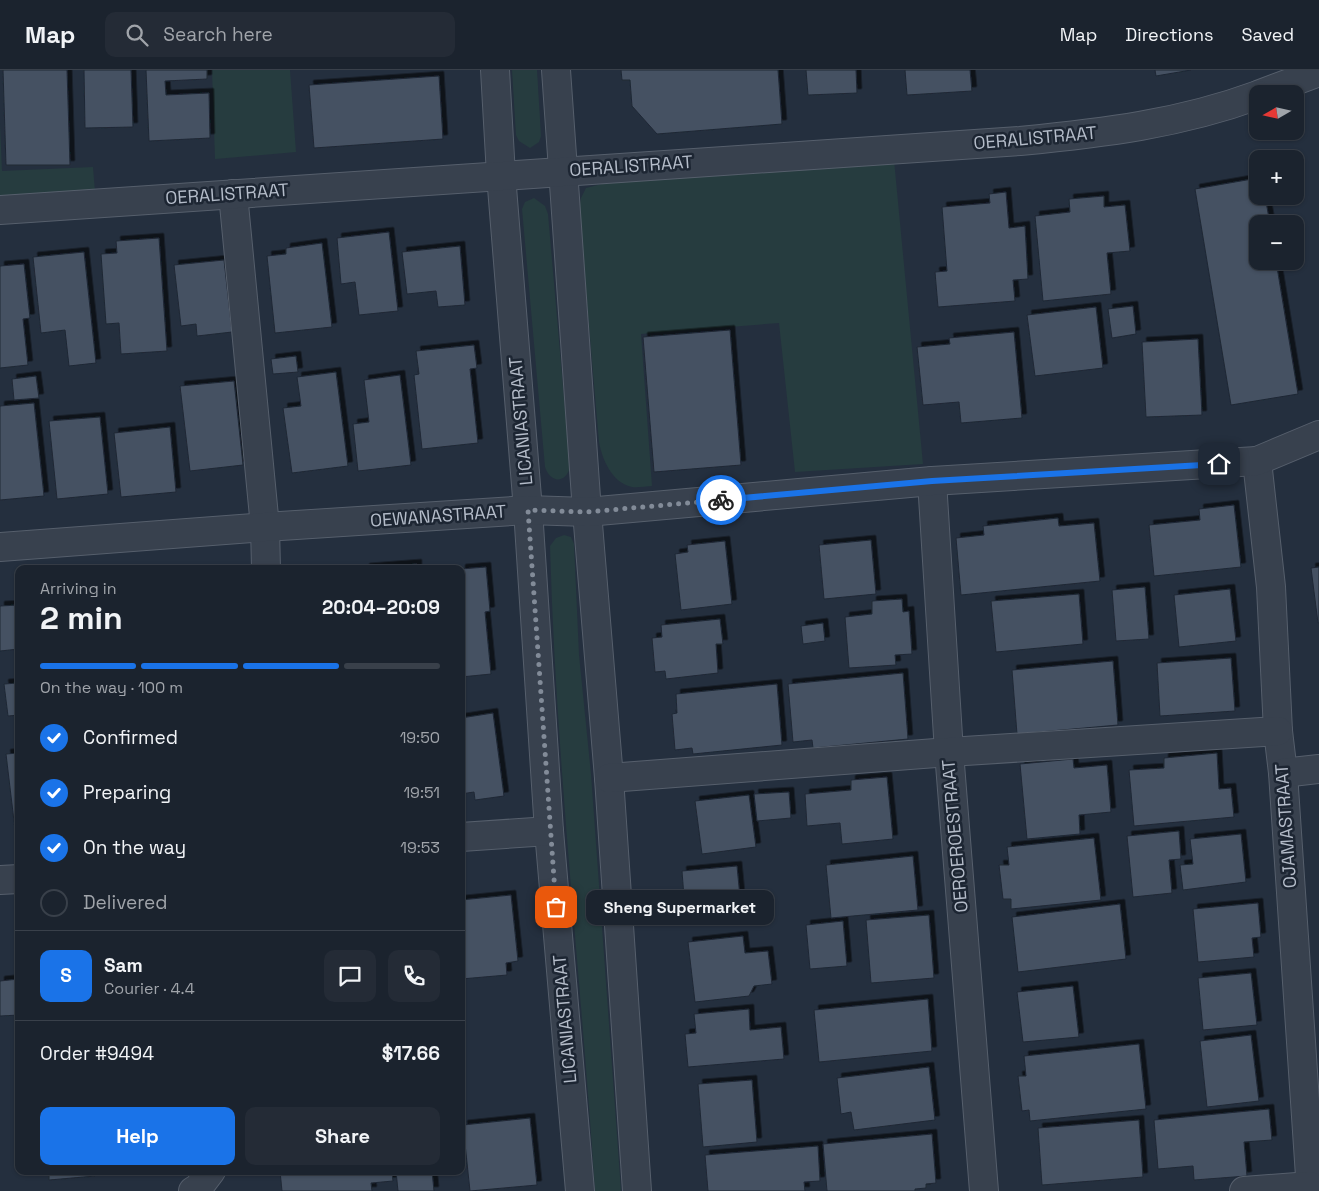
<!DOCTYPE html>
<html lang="en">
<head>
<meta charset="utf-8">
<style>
	:root { --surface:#1b232e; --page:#242b36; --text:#f1f3f6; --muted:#a0a4aa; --line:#39404a; --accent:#1a73e8 }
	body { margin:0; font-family:"Space Grotesk",sans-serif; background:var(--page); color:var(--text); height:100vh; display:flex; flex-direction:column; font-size:19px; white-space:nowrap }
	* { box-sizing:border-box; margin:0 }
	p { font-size:16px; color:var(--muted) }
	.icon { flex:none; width:28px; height:28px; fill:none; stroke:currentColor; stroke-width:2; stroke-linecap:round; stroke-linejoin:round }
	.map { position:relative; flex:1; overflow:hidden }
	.panel { position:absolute; left:15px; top:495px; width:450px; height:610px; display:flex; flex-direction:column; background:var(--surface); border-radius:10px; box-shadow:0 1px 4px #0004,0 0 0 1px var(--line) }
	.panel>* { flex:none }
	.needle { width:32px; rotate:261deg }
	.tools { position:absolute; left:1249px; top:15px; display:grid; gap:10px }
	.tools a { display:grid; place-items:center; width:55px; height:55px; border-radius:10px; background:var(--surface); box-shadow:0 1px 4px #0004,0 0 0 1px var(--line); font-size:25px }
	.pin { position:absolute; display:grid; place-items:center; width:42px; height:42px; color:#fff; margin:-21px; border-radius:10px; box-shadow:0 2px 8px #0006 }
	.courier { position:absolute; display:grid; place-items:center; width:50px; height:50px; margin:-25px; border:4px solid #1a73e8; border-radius:50%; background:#fff; color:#222; box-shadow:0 1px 6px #0007 }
	.bubble { position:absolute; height:35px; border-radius:10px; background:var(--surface); box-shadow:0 1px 4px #0004,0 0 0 1px var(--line); font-size:16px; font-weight:600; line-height:35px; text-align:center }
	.headline em { font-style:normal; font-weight:600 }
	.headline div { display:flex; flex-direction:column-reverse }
	.headline { display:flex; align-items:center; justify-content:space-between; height:85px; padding:0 25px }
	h1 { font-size:32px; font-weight:600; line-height:38px }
	.bar { display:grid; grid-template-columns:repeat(4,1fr); gap:8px 5px; align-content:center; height:60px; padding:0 25px }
	.bar i { height:6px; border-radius:4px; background:var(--line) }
	.bar .selected { background:var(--accent) }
	.bar p { grid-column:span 4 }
	.line { display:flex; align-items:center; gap:12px; padding:0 25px; border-top:1px solid var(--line) }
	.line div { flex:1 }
	.round { display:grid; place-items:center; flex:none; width:52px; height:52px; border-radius:10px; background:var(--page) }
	ol { padding:0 25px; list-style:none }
	li { display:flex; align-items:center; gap:15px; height:55px }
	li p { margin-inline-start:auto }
	li .icon { padding:5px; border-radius:50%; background:var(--accent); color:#fff; stroke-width:4 }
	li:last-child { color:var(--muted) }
	li i { width:28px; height:28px; border:2px solid var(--line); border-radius:50% }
	.action { display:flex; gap:10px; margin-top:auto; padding:10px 25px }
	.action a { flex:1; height:58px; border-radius:10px; background:var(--accent); color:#fff; font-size:20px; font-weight:600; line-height:58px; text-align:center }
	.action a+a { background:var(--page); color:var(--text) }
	header { display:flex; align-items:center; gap:30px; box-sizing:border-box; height:70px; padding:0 25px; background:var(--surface); border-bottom:1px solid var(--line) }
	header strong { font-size:24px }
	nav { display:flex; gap:28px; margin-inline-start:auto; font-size:18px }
	.search { width:350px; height:45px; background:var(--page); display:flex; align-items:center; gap:12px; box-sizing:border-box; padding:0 18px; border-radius:10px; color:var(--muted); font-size:19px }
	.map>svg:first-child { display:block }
</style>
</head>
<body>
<header>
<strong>Map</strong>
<div class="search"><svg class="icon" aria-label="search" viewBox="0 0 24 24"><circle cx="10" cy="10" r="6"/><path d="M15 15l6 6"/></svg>Search here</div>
<nav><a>Map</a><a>Directions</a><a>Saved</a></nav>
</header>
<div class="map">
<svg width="1319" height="1121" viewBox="0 0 1319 1121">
	<defs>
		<filter id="shadow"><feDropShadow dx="4.5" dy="-4.5" stdDeviation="0" flood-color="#0009"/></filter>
	</defs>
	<rect width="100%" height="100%" fill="#242f3e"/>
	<g fill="#263c3f">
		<path d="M212,0H290L296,82L215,89Z"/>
		<path d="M512,0H537L541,66L539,72L530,78L519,71L516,65Z"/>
		<path d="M0,53L2,101L93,97L95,122L0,128Z"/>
		<path d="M894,90L923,394L795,402L779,253L641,264L652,416C646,416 638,418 632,417C612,413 602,389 599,372L579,140L581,128L586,118L602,114Z"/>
		<path d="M534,128L545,136L548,144L570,397C566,414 550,413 545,397L522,139L525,132Z"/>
		<path d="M564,465L571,467L574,474L579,585L591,704L621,1121H595C581,906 556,692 550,476L556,468Z"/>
	</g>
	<g fill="#455162" stroke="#1f2835" filter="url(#shadow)">
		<path d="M3,0H67L70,95H6Z"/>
		<path d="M84,0H131L133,57L85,58Z"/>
		<path d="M146,0H207V9L165,11L166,25L209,23L210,68L149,71Z"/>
		<path d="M621,0H778L782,54L657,64L632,36L630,10H622Z"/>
		<path d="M806,0H856L857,23L808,25Z"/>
		<path d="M905,0H970L972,21L907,25Z"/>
		<path d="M1155,0H1191L1156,6Z"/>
		<path d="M439,6L443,69L314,78L309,15Z"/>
		<path d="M1258,108V126H1265L1270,154H1258V191H1276L1298,324L1231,335L1195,119Z"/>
		<path d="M1006,122L1009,158L1025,156L1028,209L1013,210L1015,231L938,237L935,202L947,201L942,137L990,133L989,124Z"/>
		<path d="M1104,126V137L1125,135L1130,181L1107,183L1111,224L1043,231L1035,146L1070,142L1069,129Z"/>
		<path d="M389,162L398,241L359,245L355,212L341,214L337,168Z"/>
		<path d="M159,168L167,281L121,284L119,253L106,254L101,184L117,183L116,171Z"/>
		<path d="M322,173L332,257L275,263L267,186L286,184V178Z"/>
		<path d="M460,176L465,235L438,237L436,221L407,224L402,182Z"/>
		<path d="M84,182L96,293L69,296L65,260L41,263L33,187Z"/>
		<path d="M224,190L232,262L197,266L196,254L181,256L174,195Z"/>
		<path d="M24,194L30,248L23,249L28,295L0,298V196Z"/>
		<path d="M1133,236L1136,264L1112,268L1108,239Z"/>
		<path d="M1096,237L1103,298L1035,306L1027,245Z"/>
		<path d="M730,260L741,395L654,402L643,267Z"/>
		<path d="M1014,262L1022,348L961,353L959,332L923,335L917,277L950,274L949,268Z"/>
		<path d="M1198,269L1202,345L1146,347L1142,272Z"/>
		<path d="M474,275L477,298L470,299L478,373L422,379L414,305L419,304L416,281Z"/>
		<path d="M296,286L298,302L273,304L271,289Z"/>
		<path d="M336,302L348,396L292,403L283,338L301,336L297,307Z"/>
		<path d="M400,305L411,395L358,401L353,354L369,352L364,310Z"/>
		<path d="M36,306L39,328L14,330L12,309Z"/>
		<path d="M234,311L243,395L190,401L180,316Z"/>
		<path d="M34,333L44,426L0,430V336Z"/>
		<path d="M100,347L108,424L57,429L49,351Z"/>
		<path d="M170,357L176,422L121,427L114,363Z"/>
		<path d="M1234,435L1241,497L1154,506L1149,455L1200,450L1199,439Z"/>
		<path d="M1058,448L1059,456L1094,453L1100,511L961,525L956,468L984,465L983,456Z"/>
		<path d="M871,470L876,524L824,529L819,475Z"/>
		<path d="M725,471L732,534L681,540L675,484L688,482L687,475Z"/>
		<path d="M417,494V499H365V498Z"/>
		<path d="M486,497L490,541L485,542L491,604L461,607V499Z"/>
		<path d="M1319,497V553H1318L1311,498Z"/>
		<path d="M1145,517L1149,569L1116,571L1112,520Z"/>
		<path d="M1230,519L1236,571L1179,577L1174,525Z"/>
		<path d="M1079,524L1083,574L996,582L991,531Z"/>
		<path d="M902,529L903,542L909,541L912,584L895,585L896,595L849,598L845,547L872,544V531Z"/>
		<path d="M19,535V579L0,581V536Z"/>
		<path d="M720,549L723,574H716L718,603L666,609L665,601L655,602L652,568L662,567L661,555Z"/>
		<path d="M823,553L825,571L803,574L801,556Z"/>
		<path d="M1231,588L1235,641L1160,646L1157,593Z"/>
		<path d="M1113,591L1118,655L1017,664L1012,600Z"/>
		<path d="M903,603L908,669L813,678L812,670L793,672L788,614Z"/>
		<path d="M19,613V645L8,646L4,614Z"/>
		<path d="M777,614L782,675L693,684L692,678L675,680L672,644L677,643L676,624Z"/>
		<path d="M493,643L504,726L475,730L474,722L461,724V648Z"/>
		<path d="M19,683V776H17L6,684Z"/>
		<path d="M1217,683L1219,719L1231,718L1234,747L1134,756L1129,700L1164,698V688Z"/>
		<path d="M1073,689L1074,698L1107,695L1111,742L1079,745L1080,764L1027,769L1020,694Z"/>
		<path d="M887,707L893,769L842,774L840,753L807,756L805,724L851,720V710Z"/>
		<path d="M789,722L791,748L757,751L754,724Z"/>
		<path d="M749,725L756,777L702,784L695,731Z"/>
		<path d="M1179,761L1181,789L1169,790L1172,823L1133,827L1127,766Z"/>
		<path d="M1241,764L1246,812L1183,820L1180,795L1193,794L1190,769Z"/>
		<path d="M1094,768L1101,830L1011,839V829H1003L999,795H1009L1007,777Z"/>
		<path d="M913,786L918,840L831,848L826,795Z"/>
		<path d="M737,796L742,848L686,853L682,801Z"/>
		<path d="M511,825L518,891L506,893L507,905L461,909V830Z"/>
		<path d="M1258,833L1261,867L1252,868L1254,887L1198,892L1193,839Z"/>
		<path d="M1120,834L1126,889L1018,902L1012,847Z"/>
		<path d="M929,845L934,908L871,913L866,850Z"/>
		<path d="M843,851L847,896L810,899L806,855Z"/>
		<path d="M743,866L745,883L768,881L772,914L754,916L749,926L695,932L688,872Z"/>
		<path d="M1251,903L1257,955L1203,960L1198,908Z"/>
		<path d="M19,909V945L0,946V911Z"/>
		<path d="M1073,916L1079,967L1023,972L1017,922Z"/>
		<path d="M928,929L932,981L819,992L814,940Z"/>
		<path d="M749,939L750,960L781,957L784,989L688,997L685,964L696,963L694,944Z"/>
		<path d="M1251,965L1259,1031L1207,1037L1200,971Z"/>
		<path d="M1139,974L1146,1039L1030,1051L1029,1040L1022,1041L1018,1006H1026L1024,986Z"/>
		<path d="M929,997L935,1050L854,1060L851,1042L841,1044L837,1008Z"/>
		<path d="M752,1010L757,1072L703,1077L698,1014Z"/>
		<path d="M1269,1039L1272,1070L1244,1072L1247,1106L1194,1110L1193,1096L1158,1099L1154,1050Z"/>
		<path d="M530,1048L537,1115L470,1121L463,1055Z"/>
		<path d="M1139,1050L1143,1107L1042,1115L1038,1058Z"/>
		<path d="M932,1064L936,1113L926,1114V1118L915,1119V1121H827L823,1074Z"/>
		<path d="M818,1076L820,1111L804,1112L805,1121H708L705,1085Z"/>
		<path d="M49,1101H95V1106L49,1110Z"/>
		<path d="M280,1101H392L393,1111L371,1113L372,1121H282Z"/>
		<path d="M396,1101H432L434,1121H398Z"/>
	</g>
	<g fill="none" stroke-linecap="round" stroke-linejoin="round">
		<g stroke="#565f6c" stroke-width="30">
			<g id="minor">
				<path d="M495,0L501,105L528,440L549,761L580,1121"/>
				<path d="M556,0L587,442L609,708L637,1121"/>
				<path d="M1260,24L1319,2"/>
				<path d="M233,124L265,457L266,499"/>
				<path d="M0,140L1020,71C1103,63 1179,54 1258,25"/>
				<path d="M1257,391L1271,517L1278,661L1283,703L1311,1121"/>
				<path d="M932,411L949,682L984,1121"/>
				<path d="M0,477L265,457L528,440L587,442L932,411L1257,391L1319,365"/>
				<path d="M1283,703L1319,699"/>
				<path d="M609,708L949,682L1278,661"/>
				<path d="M461,767L549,761"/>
				<path d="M0,810L19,809"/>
				<path d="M193,1121L198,1118L211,1101"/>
				<path d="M1244,1121L1310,1116"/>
			</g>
		</g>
		<use href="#minor" stroke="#38414e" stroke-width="28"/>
	</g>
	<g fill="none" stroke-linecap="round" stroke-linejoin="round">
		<path stroke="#828b98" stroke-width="5" stroke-dasharray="0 9" d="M556,837L528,440L587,442L721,430"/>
		<path stroke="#1a73e8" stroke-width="6" d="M721,430L932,411L1219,394"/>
	</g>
	<g text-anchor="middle" stroke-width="5" stroke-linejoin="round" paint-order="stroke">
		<g font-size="18" fill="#b4bcc9" stroke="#1d2633">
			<text transform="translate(1035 68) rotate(-5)" y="6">OERALISTRAAT</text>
			<text transform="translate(631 96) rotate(-4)" y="6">OERALISTRAAT</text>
			<text transform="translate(227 124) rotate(-4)" y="6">OERALISTRAAT</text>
			<text transform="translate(521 351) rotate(-95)" y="6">LICANIASTRAAT</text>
			<text transform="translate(438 446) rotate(-4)" y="6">OEWANASTRAAT</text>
			<text transform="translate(1286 756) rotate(-94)" y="6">OJAMASTRAAT</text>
			<text transform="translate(955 766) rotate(-95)" y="6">OEROEROESTRAAT</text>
			<text transform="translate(565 949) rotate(-95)" y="6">LICANIASTRAAT</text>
		</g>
	</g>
</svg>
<div class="tools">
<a><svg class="needle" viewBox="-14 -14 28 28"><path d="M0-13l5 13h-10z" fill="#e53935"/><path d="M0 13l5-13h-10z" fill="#a0a4aa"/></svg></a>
<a>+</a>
<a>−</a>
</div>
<div class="pin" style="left:556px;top:837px;background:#ea580c"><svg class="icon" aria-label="bag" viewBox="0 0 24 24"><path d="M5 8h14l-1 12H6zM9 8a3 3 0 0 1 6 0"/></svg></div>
<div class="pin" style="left:1219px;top:394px;background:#1f2937"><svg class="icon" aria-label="home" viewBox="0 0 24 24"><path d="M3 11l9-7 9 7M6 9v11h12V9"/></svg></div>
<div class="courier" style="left:721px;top:430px"><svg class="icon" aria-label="bike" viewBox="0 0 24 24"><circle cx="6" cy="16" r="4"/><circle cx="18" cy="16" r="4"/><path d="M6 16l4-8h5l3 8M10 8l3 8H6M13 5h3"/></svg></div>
<div class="bubble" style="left:586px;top:820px;width:188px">Sheng Supermarket</div>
<section class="panel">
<div class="headline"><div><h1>2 min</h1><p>Arriving in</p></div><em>20:04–20:09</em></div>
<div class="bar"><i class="selected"></i><i class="selected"></i><i class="selected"></i><i></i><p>On the way · 100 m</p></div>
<ol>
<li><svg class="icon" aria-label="check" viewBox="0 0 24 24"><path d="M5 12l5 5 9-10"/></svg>Confirmed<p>19:50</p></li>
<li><svg class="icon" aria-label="check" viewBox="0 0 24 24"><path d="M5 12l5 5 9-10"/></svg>Preparing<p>19:51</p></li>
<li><svg class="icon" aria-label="check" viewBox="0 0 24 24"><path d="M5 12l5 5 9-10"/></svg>On the way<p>19:53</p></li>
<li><i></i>Delivered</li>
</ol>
<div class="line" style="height:90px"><b class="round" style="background:var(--accent);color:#fff">S</b><div><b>Sam</b><p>Courier · 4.4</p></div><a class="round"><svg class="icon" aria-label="chat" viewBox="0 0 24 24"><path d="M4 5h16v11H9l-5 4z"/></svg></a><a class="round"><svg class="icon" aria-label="phone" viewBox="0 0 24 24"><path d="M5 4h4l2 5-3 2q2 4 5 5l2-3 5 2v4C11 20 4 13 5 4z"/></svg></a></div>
<div class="line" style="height:65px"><div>Order #9494</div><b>$17.66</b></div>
<div class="action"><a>Help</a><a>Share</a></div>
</section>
</div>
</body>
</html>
